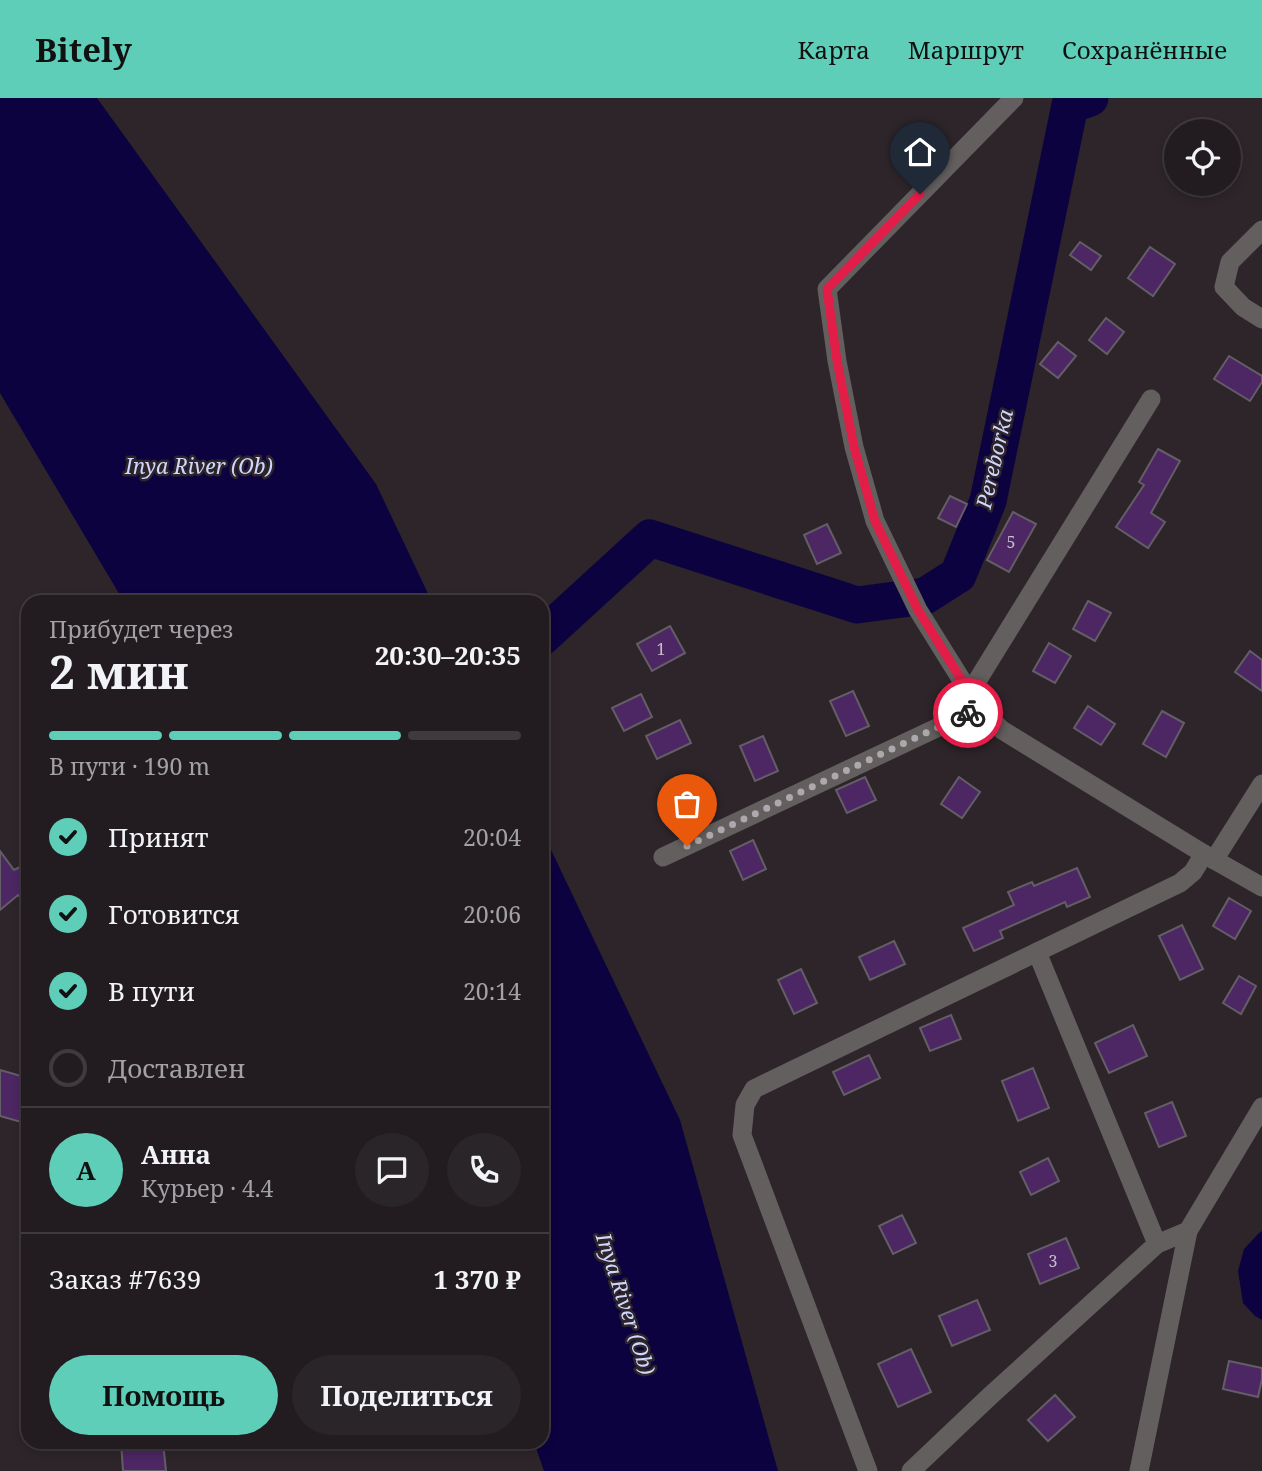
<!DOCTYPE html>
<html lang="ru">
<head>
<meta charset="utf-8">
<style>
	:root { --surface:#221c20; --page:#2a2529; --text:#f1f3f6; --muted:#a2a1a5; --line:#3f3a3e; --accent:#5eceb8 }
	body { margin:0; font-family:"Noto Serif",serif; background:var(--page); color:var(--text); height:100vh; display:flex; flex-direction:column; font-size:26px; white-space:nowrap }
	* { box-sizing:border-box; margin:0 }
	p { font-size:23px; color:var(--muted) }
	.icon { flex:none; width:38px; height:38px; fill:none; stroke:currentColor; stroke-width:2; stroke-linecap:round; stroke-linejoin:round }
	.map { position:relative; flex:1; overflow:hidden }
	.details { position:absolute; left:21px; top:497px; width:528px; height:854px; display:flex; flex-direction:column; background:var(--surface); border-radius:21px; box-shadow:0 4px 10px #0003,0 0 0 2px var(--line) }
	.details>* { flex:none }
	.buttons { position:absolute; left:1164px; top:21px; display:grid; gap:14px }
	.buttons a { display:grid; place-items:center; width:77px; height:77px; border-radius:50%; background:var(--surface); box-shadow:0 4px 10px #0003,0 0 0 2px var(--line); font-size:35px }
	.pin { position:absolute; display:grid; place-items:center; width:60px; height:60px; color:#fff; margin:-72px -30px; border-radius:50% 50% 50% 0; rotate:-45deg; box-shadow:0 0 7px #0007 }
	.pin .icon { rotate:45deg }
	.courier { position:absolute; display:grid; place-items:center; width:70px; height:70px; margin:-35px; border:5px solid #e11d48; border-radius:50%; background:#fff; color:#222; box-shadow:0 2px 9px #0007 }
	.overview em { font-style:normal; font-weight:700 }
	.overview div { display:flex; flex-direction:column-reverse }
	.overview { display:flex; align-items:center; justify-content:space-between; height:119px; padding:0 28px }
	h1 { font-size:46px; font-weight:700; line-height:52px }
	.bar { display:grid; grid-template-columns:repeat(4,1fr); gap:10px 7px; align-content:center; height:84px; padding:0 28px }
	.bar i { height:9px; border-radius:5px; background:var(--line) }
	.bar .selected { background:var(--accent) }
	.bar p { grid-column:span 4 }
	.line { display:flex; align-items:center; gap:18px; padding:0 28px; border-top:2px solid var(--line) }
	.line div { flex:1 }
	.round { display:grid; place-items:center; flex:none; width:74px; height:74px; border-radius:37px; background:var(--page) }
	ol { padding:0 28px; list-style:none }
	li { display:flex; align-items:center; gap:21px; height:77px }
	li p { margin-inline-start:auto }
	li .icon { padding:7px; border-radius:50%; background:var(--accent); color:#111; stroke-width:4 }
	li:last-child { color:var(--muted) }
	li i { width:38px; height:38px; border:4px solid var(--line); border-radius:50% }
	.primary-button { display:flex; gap:14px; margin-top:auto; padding:14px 28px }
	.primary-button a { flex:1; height:80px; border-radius:42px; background:var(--accent); color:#111; font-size:28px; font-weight:700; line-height:80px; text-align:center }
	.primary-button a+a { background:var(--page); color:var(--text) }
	header { display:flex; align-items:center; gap:42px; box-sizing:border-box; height:98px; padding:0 35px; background:var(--accent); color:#111 }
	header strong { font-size:33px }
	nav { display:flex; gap:38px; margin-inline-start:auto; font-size:24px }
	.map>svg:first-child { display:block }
</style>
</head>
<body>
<header>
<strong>Bitely</strong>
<nav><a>Карта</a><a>Маршрут</a><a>Сохранённые</a></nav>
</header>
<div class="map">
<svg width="1262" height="1373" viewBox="0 0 1262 1373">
	<rect width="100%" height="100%" fill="#2d252a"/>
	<g fill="#0d0240">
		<path d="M0,0H97L376,386L432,504H124L0,295Z"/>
		<path d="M543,735L680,1022L778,1373H544L534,1344H542Z"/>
		<path d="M1262,1133V1222L1255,1218L1243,1205L1238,1173L1244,1151L1259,1135Z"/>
	</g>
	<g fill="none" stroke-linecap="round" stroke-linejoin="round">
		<path stroke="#0d0240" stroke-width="37" d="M542,539L650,440L857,507L925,498L958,477L988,403L1070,7L1090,0"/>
	</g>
	<g fill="#4c2763" stroke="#635e66" stroke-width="2">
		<path d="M1080,144L1101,158L1091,172L1070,157Z"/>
		<path d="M1150,149L1175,166L1153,198L1128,180Z"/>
		<path d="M1106,220L1124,234L1107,256L1089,242Z"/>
		<path d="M1058,244L1076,258L1058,280L1040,266Z"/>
		<path d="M1229,258L1262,278V284L1250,303L1214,281Z"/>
		<path d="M1158,351L1180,363L1151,415L1165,424L1148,450L1116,429L1144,387L1139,384Z"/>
		<path d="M950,398L967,406L956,429L938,420Z"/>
		<path d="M1013,414L1036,426L1009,474L987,462Z"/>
		<path d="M827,426L841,455L817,466L804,437Z"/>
		<path d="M1088,503L1111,515L1095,543L1073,531Z"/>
		<path d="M670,528L685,555L652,573L637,546Z"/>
		<path d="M1049,545L1071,558L1055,585L1033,573Z"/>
		<path d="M1250,553L1262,562V593L1235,574Z"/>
		<path d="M853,593L869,628L846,638L830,603Z"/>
		<path d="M641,596L652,619L624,633L612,610Z"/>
		<path d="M1088,608L1115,626L1101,647L1074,630Z"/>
		<path d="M1162,613L1184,625L1166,659L1143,646Z"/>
		<path d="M680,622L691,645L657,661L646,638Z"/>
		<path d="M763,638L778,673L755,683L740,648Z"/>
		<path d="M865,679L876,702L847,715L836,692Z"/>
		<path d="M959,679L980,694L962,720L941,706Z"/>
		<path d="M753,742L766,771L743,782L730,753Z"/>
		<path d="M0,753L14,772L28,765V807L18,797L0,812Z"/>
		<path d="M1077,770L1090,799L1067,809L1065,804L1000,833L1003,840L974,853L963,830L1014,807L1008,794L1032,784L1034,788Z"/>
		<path d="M1229,800L1251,813L1235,841L1213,828Z"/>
		<path d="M1182,827L1203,871L1180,882L1159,838Z"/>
		<path d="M894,843L905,866L870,882L859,859Z"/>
		<path d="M801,871L817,905L794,916L778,882Z"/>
		<path d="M1239,878L1256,888L1241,916L1223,905Z"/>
		<path d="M951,917L961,941L930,953L920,930Z"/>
		<path d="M1133,927L1147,958L1109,975L1095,945Z"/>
		<path d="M869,957L880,980L844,997L833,974Z"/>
		<path d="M1033,970L1049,1010L1018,1023L1002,983Z"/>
		<path d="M0,972L28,980V1026L0,1018Z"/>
		<path d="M1172,1004L1186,1038L1159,1049L1145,1015Z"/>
		<path d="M1048,1060L1059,1083L1031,1097L1020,1074Z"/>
		<path d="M902,1117L916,1145L893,1156L879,1128Z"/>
		<path d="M1066,1140L1079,1170L1040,1186L1028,1156Z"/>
		<path d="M977,1202L990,1232L952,1248L939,1218Z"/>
		<path d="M911,1251L931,1294L898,1309L878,1266Z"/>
		<path d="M1229,1263L1262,1270V1281L1258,1299L1223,1291Z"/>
		<path d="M1055,1297L1075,1319L1048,1343L1028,1322Z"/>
		<path d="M121,1344H163L166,1373H123Z"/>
	</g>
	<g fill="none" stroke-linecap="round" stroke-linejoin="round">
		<g stroke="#635f5f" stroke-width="19">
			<path d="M1014,0L827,191L837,263L854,349L875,423L918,512L979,610L1002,632L1204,756L1262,789"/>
			<path d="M1262,132L1230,164L1224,189L1243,209L1262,221"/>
			<path d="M969,596L1151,301"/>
			<path d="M663,759L979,610"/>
			<path d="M1214,762L1262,686"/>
			<path d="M1037,854L1157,1146"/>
			<path d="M868,1373L742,1037L745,1007L754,991L1180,785L1193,774L1204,756"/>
			<path d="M911,1373L989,1299L1157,1146L1188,1133L1262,1009"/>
			<path d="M1139,1373L1188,1133"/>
		</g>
	</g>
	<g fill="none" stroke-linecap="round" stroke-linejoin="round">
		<path stroke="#aea8ac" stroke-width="7" stroke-dasharray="0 12.6" d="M687,748L968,615"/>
		<path stroke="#e11d48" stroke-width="9" d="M920,96L827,191L837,263L854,349L875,423L918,512L979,610L968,615"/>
	</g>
	<g text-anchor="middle" stroke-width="5" stroke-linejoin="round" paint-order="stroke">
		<g font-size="16" fill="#cabdce">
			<text x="1011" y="450">5</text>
			<text x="661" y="557">1</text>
			<text x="1053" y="1169">3</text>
		</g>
		<g font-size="21" font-style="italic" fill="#d0d7fe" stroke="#2d252a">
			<text transform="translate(995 361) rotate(-77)" y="7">Pereborka</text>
			<text x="199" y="376">Inya River (Ob)</text>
			<text transform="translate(625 1206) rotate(72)" y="7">Inya River (Ob)</text>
		</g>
	</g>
</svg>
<div class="buttons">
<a><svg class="icon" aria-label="locate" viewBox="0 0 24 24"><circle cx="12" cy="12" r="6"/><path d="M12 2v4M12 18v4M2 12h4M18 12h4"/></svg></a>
</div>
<div class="pin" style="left:687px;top:748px;background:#ea580c"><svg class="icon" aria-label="bag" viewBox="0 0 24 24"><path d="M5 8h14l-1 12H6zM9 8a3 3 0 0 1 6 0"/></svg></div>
<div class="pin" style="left:920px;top:96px;background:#1f2937"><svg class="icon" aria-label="home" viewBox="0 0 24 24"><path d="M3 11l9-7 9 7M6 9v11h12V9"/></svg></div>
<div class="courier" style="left:968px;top:615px"><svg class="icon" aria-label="bike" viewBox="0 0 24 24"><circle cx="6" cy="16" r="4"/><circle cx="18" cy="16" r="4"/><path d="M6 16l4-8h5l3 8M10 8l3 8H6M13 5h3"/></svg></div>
<section class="details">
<div class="overview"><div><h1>2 мин</h1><p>Прибудет через</p></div><em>20:30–20:35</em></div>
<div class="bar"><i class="selected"></i><i class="selected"></i><i class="selected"></i><i></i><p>В пути · 190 m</p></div>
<ol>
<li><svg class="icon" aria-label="check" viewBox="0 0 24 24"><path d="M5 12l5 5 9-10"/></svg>Принят<p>20:04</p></li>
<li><svg class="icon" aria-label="check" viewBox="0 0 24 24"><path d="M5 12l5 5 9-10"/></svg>Готовится<p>20:06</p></li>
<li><svg class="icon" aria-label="check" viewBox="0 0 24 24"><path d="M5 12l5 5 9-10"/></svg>В пути<p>20:14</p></li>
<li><i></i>Доставлен</li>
</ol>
<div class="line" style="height:126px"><b class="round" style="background:var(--accent);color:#111">А</b><div><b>Анна</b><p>Курьер · 4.4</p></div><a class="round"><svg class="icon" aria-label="chat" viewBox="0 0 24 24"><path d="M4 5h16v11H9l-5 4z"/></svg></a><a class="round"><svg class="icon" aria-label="phone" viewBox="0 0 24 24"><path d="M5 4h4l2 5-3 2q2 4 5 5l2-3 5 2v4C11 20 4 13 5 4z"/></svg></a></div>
<div class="line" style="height:91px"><div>Заказ #7639</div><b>1 370 ₽</b></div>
<div class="primary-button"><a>Помощь</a><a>Поделиться</a></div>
</section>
</div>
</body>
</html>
